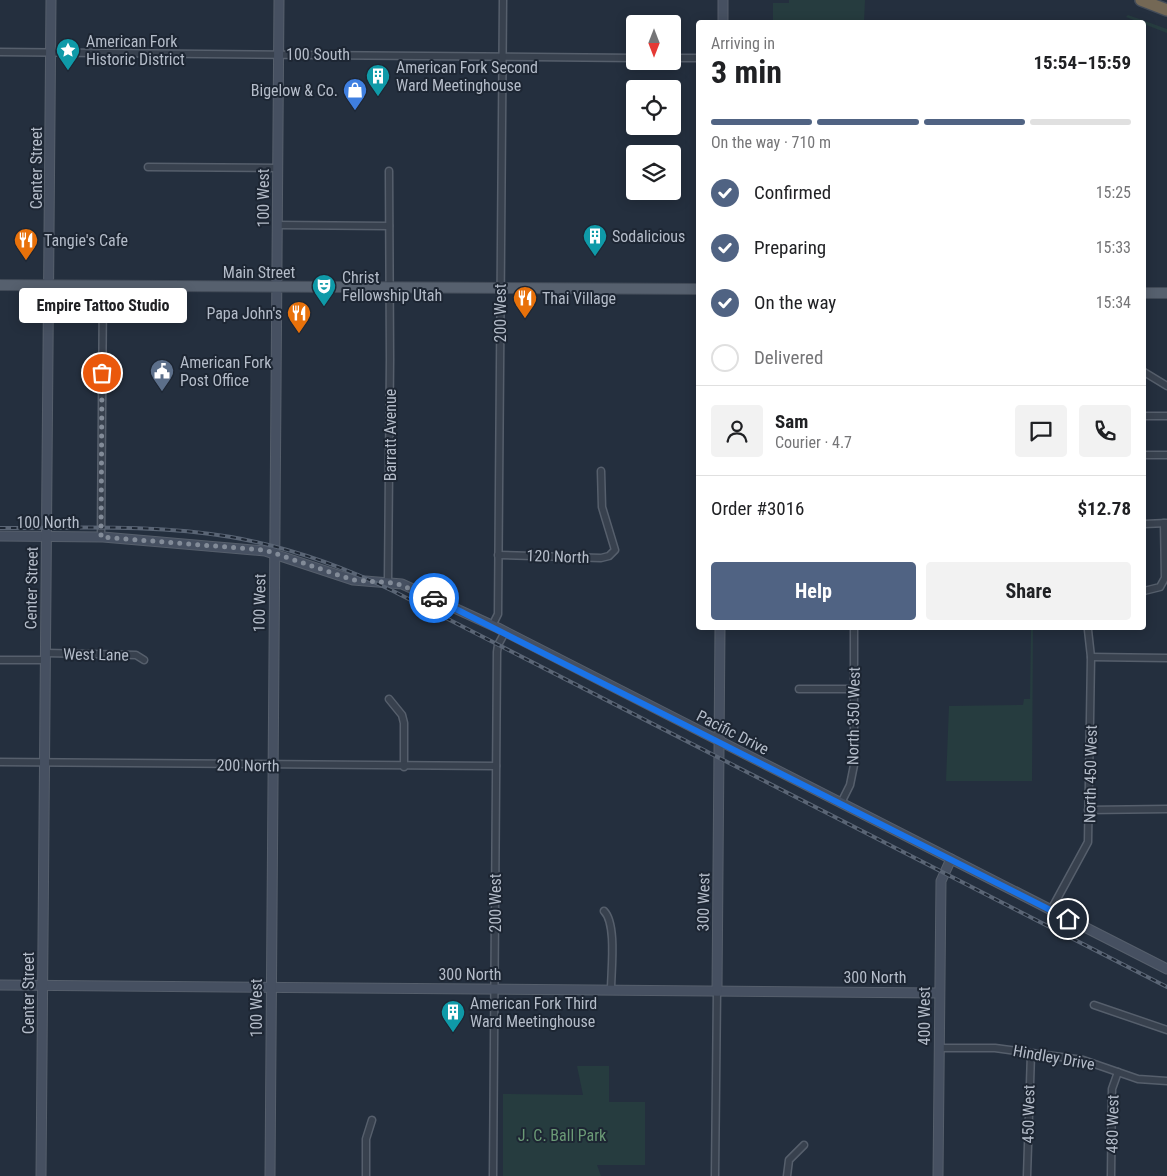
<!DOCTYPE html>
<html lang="en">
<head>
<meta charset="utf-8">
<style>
	:root { --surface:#fff; --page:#f2f2f2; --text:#202124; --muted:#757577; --line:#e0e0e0; --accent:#506383 }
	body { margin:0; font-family:"Roboto Condensed",sans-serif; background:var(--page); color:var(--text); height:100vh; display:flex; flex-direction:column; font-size:19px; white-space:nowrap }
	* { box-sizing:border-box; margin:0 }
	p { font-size:16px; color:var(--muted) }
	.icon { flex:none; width:28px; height:28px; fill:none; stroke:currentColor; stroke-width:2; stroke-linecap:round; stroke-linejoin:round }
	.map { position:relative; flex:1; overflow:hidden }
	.side { position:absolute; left:696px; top:20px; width:450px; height:610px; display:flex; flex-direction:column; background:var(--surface); border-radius:5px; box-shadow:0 2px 12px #0003 }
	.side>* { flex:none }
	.needle { width:32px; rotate:180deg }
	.controls { position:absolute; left:626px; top:15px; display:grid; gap:10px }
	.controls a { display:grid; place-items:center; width:55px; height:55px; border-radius:5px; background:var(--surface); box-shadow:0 2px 12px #0003; font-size:25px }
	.pin { position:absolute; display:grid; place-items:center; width:42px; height:42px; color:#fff; margin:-21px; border:2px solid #fff; border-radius:50%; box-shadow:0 1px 5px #0007 }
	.courier { position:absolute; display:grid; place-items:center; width:50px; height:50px; margin:-25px; border:4px solid #1a73e8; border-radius:50%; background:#fff; color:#222; box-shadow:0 1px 6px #0007 }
	.bubble { position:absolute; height:35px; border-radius:5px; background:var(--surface); box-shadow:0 2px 12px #0003; font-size:16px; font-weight:700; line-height:35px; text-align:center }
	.head em { font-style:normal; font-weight:700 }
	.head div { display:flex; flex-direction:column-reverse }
	.head { display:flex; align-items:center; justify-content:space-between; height:85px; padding:0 15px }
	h1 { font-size:32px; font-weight:700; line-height:38px }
	.bar { display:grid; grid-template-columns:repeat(4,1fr); gap:8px 5px; align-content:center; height:60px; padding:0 15px }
	.bar i { height:6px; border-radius:4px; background:var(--line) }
	.bar .active { background:var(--accent) }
	.bar p { grid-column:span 4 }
	.line { display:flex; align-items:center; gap:12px; padding:0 15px; border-top:1px solid var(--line) }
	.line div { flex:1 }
	.round { display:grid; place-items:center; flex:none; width:52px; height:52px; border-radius:5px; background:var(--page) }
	ol { padding:0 15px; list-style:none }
	li { display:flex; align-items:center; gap:15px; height:55px }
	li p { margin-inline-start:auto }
	li .icon { padding:5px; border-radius:50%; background:var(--accent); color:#fff; stroke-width:4 }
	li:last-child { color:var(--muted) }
	li i { width:28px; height:28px; border:2px solid var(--line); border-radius:50% }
	.button { display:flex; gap:10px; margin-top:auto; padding:10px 15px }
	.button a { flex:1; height:58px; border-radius:5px; background:var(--accent); color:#fff; font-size:20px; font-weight:700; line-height:58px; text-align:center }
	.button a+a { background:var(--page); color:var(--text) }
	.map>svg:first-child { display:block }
</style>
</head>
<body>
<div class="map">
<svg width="1167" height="1176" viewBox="0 0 1167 1176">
	<rect width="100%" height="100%" fill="#242f3e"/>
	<g fill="#263c3f">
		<path d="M789,0H865L864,22H773V3H789Z"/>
		<path d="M1128,15L1167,29V33L1126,17Z"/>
		<path d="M1031,628H1033L1032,781H946L949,706L1023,705L1024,699H1030Z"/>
		<path d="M577,1066H609V1102H645V1165H597L601,1176H503V1094L583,1095Z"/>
	</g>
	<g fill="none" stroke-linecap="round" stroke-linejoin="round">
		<g stroke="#565f6c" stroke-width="9">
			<g id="street">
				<path d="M0,52L635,58"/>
				<path d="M672,58H699"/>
				<path d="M148,167L278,168"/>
				<path d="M277,225L389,226"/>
				<path d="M1144,372L1167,386"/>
				<path d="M1144,416H1167"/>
				<path d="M1144,455H1167"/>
				<path d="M1144,524L1167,523"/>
				<path d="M101,537L103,286"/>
				<path d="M498,555L601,558L609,556L615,550L602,507L601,471"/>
				<path d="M388,582L390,359L389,171"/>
				<path d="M1144,591L1160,587L1165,578L1164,523"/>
				<path d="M492,626L498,614L503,0"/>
				<path d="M46,653L136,655L144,660"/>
				<path d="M1091,657L1167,658"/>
				<path d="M0,660H45"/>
				<path d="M799,689H854"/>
				<path d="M389,699L402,715L404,723V767"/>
				<path d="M0,762L496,766"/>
				<path d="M841,803L850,785L854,765V628"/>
				<path d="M1088,810L1167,809"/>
				<path d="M1051,910L1088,842L1091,657L1088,630"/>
				<path d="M604,911C617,924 611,971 611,990"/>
				<path d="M1094,1005L1167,1030"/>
				<path d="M939,1048H995L1083,1060L1138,1079L1167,1081"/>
				<path d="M366,1176V1139L372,1120"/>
				<path d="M493,1176L497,652L498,645L505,632"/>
				<path d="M715,1176L717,991"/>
				<path d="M787,1176L789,1160L804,1145"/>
				<path d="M1027,1176L1031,1053"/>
				<path d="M1111,1176L1112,1089L1118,1072"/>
			</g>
		</g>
		<g stroke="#565f6c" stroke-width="11">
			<g id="secondary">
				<path d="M723,0V22"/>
				<path d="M0,536L103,537L265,551L353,580L402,584L498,628L1167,969"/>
				<path d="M0,985L939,993"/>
				<path d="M717,991L720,628"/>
				<path d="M41,1176L51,0"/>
				<path d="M270,1176L279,0"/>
				<path d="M938,1176L941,881L951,859"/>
			</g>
		</g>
		<g stroke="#414a57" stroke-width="12">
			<g id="primary">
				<path d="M0,285L699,289"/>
				<path d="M1144,293H1167"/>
			</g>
		</g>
		<g stroke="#434c59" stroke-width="14">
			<path id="highway" d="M1141,0L1167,10"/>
		</g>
		<use href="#street" stroke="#38414e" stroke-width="6"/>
		<use href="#secondary" stroke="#465061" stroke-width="9"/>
		<use href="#primary" stroke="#56606e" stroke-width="10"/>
		<use href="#highway" stroke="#746855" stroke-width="11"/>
		<g stroke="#5a6575" stroke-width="4">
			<path id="rail" d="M0,528C77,528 155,524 231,537C288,547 342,566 393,591L1167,987"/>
		</g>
		<use href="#rail" stroke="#1d2633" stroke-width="2" stroke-dasharray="5.5" stroke-linecap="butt"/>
	</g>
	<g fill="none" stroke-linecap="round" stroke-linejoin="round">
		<path stroke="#828b98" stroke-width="5" stroke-dasharray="0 9" d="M102,373L101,537L265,550L353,580L395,583L434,598"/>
		<path stroke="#1a73e8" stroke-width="6" d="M434,598L1068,919"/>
	</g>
	<defs>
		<g id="sight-pin" transform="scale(1.25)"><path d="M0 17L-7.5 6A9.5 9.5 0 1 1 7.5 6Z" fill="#0f9aa8" stroke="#1d2633"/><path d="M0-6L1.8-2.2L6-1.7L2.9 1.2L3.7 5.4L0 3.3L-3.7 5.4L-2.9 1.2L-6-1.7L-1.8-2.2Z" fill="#fff"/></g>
		<g id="building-pin" transform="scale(1.25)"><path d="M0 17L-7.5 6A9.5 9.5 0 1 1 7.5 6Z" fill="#0f9aa8" stroke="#1d2633"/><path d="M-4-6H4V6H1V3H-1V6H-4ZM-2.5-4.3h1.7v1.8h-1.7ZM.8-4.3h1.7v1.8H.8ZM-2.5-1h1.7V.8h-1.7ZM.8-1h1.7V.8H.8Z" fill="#fff"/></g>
		<g id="shop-pin" transform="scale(1.25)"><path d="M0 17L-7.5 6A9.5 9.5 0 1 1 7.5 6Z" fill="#3f7fe0" stroke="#1d2633"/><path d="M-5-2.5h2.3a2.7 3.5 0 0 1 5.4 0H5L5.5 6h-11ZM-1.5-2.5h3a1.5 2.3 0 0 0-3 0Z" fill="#fff"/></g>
		<g id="restaurant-pin" transform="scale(1.25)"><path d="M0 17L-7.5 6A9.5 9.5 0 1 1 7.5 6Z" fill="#e8710a" stroke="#1d2633"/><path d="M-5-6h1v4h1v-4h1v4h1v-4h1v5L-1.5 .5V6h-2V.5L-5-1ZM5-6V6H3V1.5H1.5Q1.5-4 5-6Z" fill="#fff"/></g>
		<g id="theatre-pin" transform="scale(1.25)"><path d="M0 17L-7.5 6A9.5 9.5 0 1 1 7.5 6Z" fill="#0f9aa8" stroke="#1d2633"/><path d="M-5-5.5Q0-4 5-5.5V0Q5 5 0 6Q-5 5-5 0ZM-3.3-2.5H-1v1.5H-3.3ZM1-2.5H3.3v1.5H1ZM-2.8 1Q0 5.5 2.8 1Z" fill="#fff"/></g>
		<g id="civic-pin" transform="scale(1.25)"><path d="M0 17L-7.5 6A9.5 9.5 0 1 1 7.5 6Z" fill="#5c6f8a" stroke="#1d2633"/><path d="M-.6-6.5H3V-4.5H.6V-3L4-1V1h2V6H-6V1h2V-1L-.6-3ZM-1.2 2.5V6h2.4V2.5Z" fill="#fff"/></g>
	</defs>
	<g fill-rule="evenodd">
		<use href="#sight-pin" x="68" y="50"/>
		<use href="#building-pin" x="378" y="76"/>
		<use href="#shop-pin" x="355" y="90"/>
		<use href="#building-pin" x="595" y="236"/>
		<use href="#restaurant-pin" x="26" y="240"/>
		<use href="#theatre-pin" x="324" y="286"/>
		<use href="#restaurant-pin" x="525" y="298"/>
		<use href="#restaurant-pin" x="299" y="313"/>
		<use href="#civic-pin" x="162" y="371"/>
		<use href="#building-pin" x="453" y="1012"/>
	</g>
	<g text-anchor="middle" stroke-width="4" stroke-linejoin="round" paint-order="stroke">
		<g font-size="16" fill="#b4bcc9" stroke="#1d2633" text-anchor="start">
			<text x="86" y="47">American Fork<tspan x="86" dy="18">Historic District</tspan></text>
			<text x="396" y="73">American Fork Second<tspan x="396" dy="18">Ward Meetinghouse</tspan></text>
			<text x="338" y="96" text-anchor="end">Bigelow &amp; Co.</text>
			<text x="612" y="242">Sodalicious</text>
			<text x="44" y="246">Tangie's Cafe</text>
			<text x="342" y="283">Christ<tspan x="342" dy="18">Fellowship Utah</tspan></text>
			<text x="542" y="304">Thai Village</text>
			<text x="282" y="319" text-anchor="end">Papa John's</text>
			<text x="180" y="368">American Fork<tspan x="180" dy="18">Post Office</tspan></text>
			<text x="470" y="1009">American Fork Third<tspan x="470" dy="18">Ward Meetinghouse</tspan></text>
		</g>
		<g font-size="16" fill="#b4bcc9" stroke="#1d2633">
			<text x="318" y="60">100 South</text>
			<text transform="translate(36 168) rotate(-90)" y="6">Center Street</text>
			<text transform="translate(263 198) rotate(-90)" y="6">100 West</text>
			<text x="259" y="278">Main Street</text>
			<text transform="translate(500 313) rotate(-90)" y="6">200 West</text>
			<text transform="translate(390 435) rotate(-90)" y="6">Barratt Avenue</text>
			<text x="48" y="528">100 North</text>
			<text transform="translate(558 556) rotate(2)" y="6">120 North</text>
			<text transform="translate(31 588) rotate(-89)" y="6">Center Street</text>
			<text transform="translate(259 603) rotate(-89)" y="6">100 West</text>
			<text transform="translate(96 654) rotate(1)" y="6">West Lane</text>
			<text transform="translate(853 716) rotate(-89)" y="6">North 350 West</text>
			<text transform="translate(733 732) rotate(27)" y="6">Pacific Drive</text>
			<text transform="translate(248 765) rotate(1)" y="6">200 North</text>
			<text transform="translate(1090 774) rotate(-89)" y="6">North 450 West</text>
			<text transform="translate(703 902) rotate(-89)" y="6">300 West</text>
			<text transform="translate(495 903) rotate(-90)" y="6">200 West</text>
			<text x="470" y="980">300 North</text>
			<text x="875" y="983">300 North</text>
			<text transform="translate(28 993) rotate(-90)" y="6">Center Street</text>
			<text transform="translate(256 1008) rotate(-90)" y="6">100 West</text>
			<text transform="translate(924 1016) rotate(-90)" y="6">400 West</text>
			<text transform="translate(1054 1057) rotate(10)" y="6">Hindley Drive</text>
			<text transform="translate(1028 1114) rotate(-89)" y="6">450 West</text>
			<text transform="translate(1112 1124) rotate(-89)" y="6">480 West</text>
		</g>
		<g font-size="16" fill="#6b9a76" stroke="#1d2633">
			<text x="562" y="1141">J. C. Ball Park</text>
		</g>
	</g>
</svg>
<div class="controls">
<a><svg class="needle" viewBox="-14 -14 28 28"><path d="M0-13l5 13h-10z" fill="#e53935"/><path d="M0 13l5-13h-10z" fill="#757577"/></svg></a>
<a><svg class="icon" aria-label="locate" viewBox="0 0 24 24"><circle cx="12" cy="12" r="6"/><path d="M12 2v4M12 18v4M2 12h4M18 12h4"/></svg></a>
<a><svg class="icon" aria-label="layers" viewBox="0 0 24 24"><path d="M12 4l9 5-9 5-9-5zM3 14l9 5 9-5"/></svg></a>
</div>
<div class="pin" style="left:102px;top:373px;background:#ea580c"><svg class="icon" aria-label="bag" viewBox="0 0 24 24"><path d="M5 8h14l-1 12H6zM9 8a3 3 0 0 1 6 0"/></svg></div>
<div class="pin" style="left:1068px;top:919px;background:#1f2937"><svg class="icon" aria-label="home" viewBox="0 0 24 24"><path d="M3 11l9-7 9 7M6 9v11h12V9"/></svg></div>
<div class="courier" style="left:434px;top:598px"><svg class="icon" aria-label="car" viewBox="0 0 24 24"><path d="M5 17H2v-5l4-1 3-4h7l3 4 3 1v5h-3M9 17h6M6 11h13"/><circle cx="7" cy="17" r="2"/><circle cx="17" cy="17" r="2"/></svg></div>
<div class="bubble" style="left:19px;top:288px;width:168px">Empire Tattoo Studio</div>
<section class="side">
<div class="head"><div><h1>3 min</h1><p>Arriving in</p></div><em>15:54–15:59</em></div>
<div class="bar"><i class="active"></i><i class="active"></i><i class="active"></i><i></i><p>On the way · 710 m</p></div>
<ol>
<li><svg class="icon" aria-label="check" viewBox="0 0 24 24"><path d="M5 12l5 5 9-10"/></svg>Confirmed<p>15:25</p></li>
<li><svg class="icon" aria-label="check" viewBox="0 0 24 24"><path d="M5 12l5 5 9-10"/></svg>Preparing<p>15:33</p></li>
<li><svg class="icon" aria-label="check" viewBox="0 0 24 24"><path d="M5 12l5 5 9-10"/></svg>On the way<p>15:34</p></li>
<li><i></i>Delivered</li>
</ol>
<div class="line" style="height:90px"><a class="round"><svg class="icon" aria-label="person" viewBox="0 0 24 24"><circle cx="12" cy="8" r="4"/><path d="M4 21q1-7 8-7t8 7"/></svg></a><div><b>Sam</b><p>Courier · 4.7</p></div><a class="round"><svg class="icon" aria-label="chat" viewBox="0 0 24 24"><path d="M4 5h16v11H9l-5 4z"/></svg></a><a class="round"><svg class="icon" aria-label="phone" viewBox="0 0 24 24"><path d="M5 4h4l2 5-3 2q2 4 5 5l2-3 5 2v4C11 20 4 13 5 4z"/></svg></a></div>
<div class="line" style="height:65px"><div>Order #3016</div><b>$12.78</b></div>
<div class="button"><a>Help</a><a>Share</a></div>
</section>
</div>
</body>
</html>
